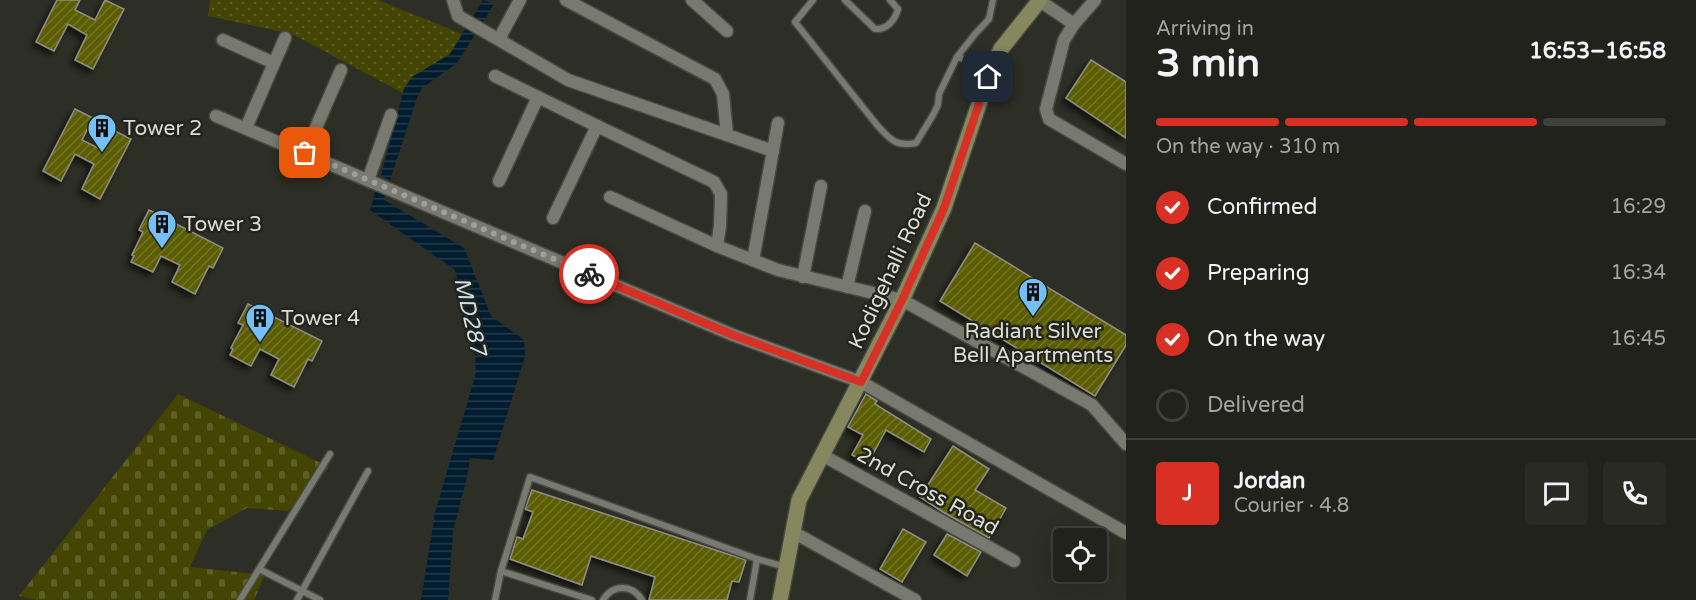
<!DOCTYPE html>
<html lang="en">
<head>
<meta charset="utf-8">
<style>
	:root { --surface:#22221c; --page:#2a2a25; --text:#f1f3f6; --muted:#a2a4a3; --line:#3f3f3b; --accent:#d93025 }
	body { margin:0; font-family:"Varela Round",sans-serif; background:var(--page); color:var(--text); height:100vh; display:flex; flex-direction:column; font-size:22px; white-space:nowrap }
	* { box-sizing:border-box; margin:0 }
	p { font-size:20px; color:var(--muted) }
	.icon { flex:none; width:33px; height:33px; fill:none; stroke:currentColor; stroke-width:2; stroke-linecap:round; stroke-linejoin:round }
	.map { position:relative; flex:1; overflow:hidden }
	.side { display:flex; flex-direction:column; background:var(--surface); width:570px }
	.side>* { flex:none }
	.buttons { position:absolute; left:1053px; top:528px; display:grid; gap:12px }
	.buttons a { display:grid; place-items:center; width:54px; height:54px; border-radius:6px; background:var(--surface); box-shadow:0 6px 24px #0002,0 0 0 2px var(--line); font-size:30px }
	.pin { position:absolute; display:grid; place-items:center; width:51px; height:51px; color:#fff; margin:-26px; border-radius:12px; box-shadow:0 3px 9px #0006 }
	.courier { position:absolute; display:grid; place-items:center; width:60px; height:60px; margin:-30px; border:4px solid #d93025; border-radius:50%; background:#fff; color:#222; box-shadow:0 2px 8px #0007 }
	.headline em { font-style:normal; font-weight:700 }
	.headline div { display:flex; flex-direction:column-reverse }
	.headline { display:flex; align-items:center; justify-content:space-between; height:102px; padding:0 30px }
	h1 { font-size:39px; font-weight:700; line-height:45px }
	.bar { display:grid; grid-template-columns:repeat(4,1fr); gap:9px 6px; align-content:center; height:72px; padding:0 30px }
	.bar i { height:8px; border-radius:4px; background:var(--line) }
	.bar .active { background:var(--accent) }
	.bar p { grid-column:span 4 }
	.line { display:flex; align-items:center; gap:15px; padding:0 30px; border-top:2px solid var(--line) }
	.line div { flex:1 }
	.round { display:grid; place-items:center; flex:none; width:63px; height:63px; border-radius:6px; background:var(--page) }
	ol { padding:0 30px; list-style:none }
	li { display:flex; align-items:center; gap:18px; height:66px }
	li p { margin-inline-start:auto }
	li .icon { padding:6px; border-radius:50%; background:var(--accent); color:#fff; stroke-width:4 }
	li:last-child { color:var(--muted) }
	li i { width:33px; height:33px; border:3px solid var(--line); border-radius:50% }
	main { display:flex; flex:1; min-height:0 }
	.map>svg:first-child { display:block }
</style>
</head>
<body>
<main>
<div class="map">
<svg width="1126" height="600" viewBox="0 0 1126 600">
	<defs>
		<pattern id="grass-dots" width="8" height="8" patternUnits="userSpaceOnUse" patternTransform="scale(1.5)"><rect width="8" height="8" fill="#444502"/><path d="M2 2h.1M6 6h.1" fill="none" stroke="#5e5f26" stroke-width="1.8" stroke-linecap="round"/></pattern>
		<pattern id="cemetery-stones" width="16" height="16" patternUnits="userSpaceOnUse" patternTransform="scale(1.5)"><rect width="16" height="16" fill="#444502"/><path d="M2 7V4a2 2 0 0 1 4 0v3zM10 15v-3a2 2 0 0 1 4 0v3z" fill="#5e5f26"/></pattern>
		<pattern id="water-rules" width="6" height="5" patternUnits="userSpaceOnUse" patternTransform="scale(1.5)"><rect width="6" height="5" fill="#001c2e"/><path d="M0 2.5h6" fill="none" stroke="#253c4c"/></pattern>
		<pattern id="building-hatch" width="6" height="6" patternUnits="userSpaceOnUse" patternTransform="scale(1.5)"><rect width="6" height="6" fill="#5b5d06"/><path d="M-1 1l2-2M0 6l6-6M5 7l2-2" fill="none" stroke="#72742a"/></pattern>
		<filter id="shadow"><feDropShadow dx="-4" dy="4" stdDeviation="3" flood-color="#0009"/></filter>
	</defs>
	<rect width="100%" height="100%" fill="#2d2e25"/>
	<path fill="url(#grass-dots)" d="M210,0H378L462,34C459,40 455,50 450,54C435,69 410,71 403,93L292,34L208,16Z"/>
	<path fill="url(#cemetery-stones)" d="M178,394L329,467L288,511L247,508L207,530L190,567L265,575L254,600H36L19,596Z"/>
	<g fill="url(#water-rules)">
		<path d="M483,0L494,4L457,63L422,88L417,98L390,180L381,176L404,89L412,77L450,54Z"/>
		<path d="M376,189L386,193L384,200L464,248L491,316L524,340L525,356L493,460L470,458L467,477L453,531L448,600H421L435,513L476,373L475,352L455,270L370,210Z"/>
	</g>
	<g fill="url(#building-hatch)" stroke="#8e8f84" stroke-width="1.5" filter="url(#shadow)">
		<path d="M57,0H80L75,10L95,20L105,0L124,9L93,69L75,60L87,35L68,24L54,51L36,42Z"/>
		<path d="M1091,60L1126,82V138L1066,98Z"/>
		<path d="M75,109L93,118L82,140L102,150L113,130L131,139L100,199L82,189L94,164L75,154L61,181L43,171Z"/>
		<path d="M149,210L223,248L213,268L209,266L195,294L172,282L180,265L161,256L153,272L131,262L134,256L132,255L143,232L139,230Z"/>
		<path d="M975,243L1126,335V345L1095,396L940,301Z"/>
		<path d="M248,304L322,341L312,361L308,359L294,387L271,375L279,359L260,349L251,366L230,355L233,349L231,348L243,325L238,323Z"/>
		<path d="M866,394L877,401L875,404L931,439L924,452L886,430L868,463L852,455L863,435L848,427Z"/>
		<path d="M953,446L989,469L975,490L1006,508L989,538L943,512L920,497Z"/>
		<path d="M532,490L746,560L739,582L732,581L727,600H649L655,577L591,556L582,585L510,559L517,537L523,539L533,512L525,509Z"/>
		<path d="M903,529L926,542L902,582L880,569Z"/>
		<path d="M947,534L981,552L967,576L934,555Z"/>
	</g>
	<g fill="none" stroke-linecap="round" stroke-linejoin="round">
		<g stroke="#494941" stroke-width="9">
			<g id="lane">
				<path d="M813,0L795,22L877,125C890,139 895,147 916,143L933,115L938,105L939,94L957,57L975,34L989,19L993,0"/>
				<path d="M845,0L875,29C887,30 895,20 898,9L890,0"/>
				<path d="M957,57L992,67"/>
				<path d="M259,569L320,600"/>
				<path d="M501,571L592,600"/>
				<path d="M240,600L330,454"/>
				<path d="M297,600L368,471"/>
				<path d="M495,600L501,571L530,477L757,559L786,567"/>
				<path d="M603,600C613,584 632,584 642,600"/>
				<path d="M750,600L757,559"/>
			</g>
		</g>
		<g stroke="#494941" stroke-width="15">
			<g id="street">
				<path d="M453,0L458,16L568,80L773,151"/>
				<path d="M566,0L715,79L723,94L727,135"/>
				<path d="M692,0L727,31"/>
				<path d="M1095,0L1074,24L1064,40L1046,109L1049,119L1126,164"/>
				<path d="M1040,1L1074,24"/>
				<path d="M499,39L520,0"/>
				<path d="M223,40L274,63"/>
				<path d="M495,76L597,126"/>
				<path d="M216,116L733,335L861,382L1126,533"/>
				<path d="M246,128L285,38"/>
				<path d="M305,153L341,70"/>
				<path d="M368,180L391,115"/>
				<path d="M499,181L538,97"/>
				<path d="M610,197L717,246L778,270L902,300L1092,405L1126,444"/>
				<path d="M553,218L597,126L714,182L721,194L720,226L717,246"/>
				<path d="M753,260L778,123"/>
				<path d="M803,277L821,186"/>
				<path d="M847,287L865,211"/>
				<path d="M822,455L1014,561"/>
				<path d="M793,532L915,600"/>
			</g>
		</g>
		<g stroke="#494941" stroke-width="18">
			<path id="secondary" d="M780,600L799,500L902,300L944,208L988,77L1001,49L1040,0"/>
		</g>
		<use href="#lane" stroke="#797a6f" stroke-width="6"/>
		<use href="#street" stroke="#797a6f" stroke-width="12"/>
		<use href="#secondary" stroke="#85875e" stroke-width="15"/>
	</g>
	<g fill="none" stroke-linecap="round" stroke-linejoin="round">
		<path stroke="#9f9f98" stroke-width="6" stroke-dasharray="0 10.8" d="M305,153L589,274"/>
		<path stroke="#d93025" stroke-width="8" d="M589,274L733,335L861,382L902,300L944,208L988,77"/>
	</g>
	<defs>
		<g id="building-pin" transform="scale(1.5)"><path d="M0 17L-7.5 6A9.5 9.5 0 1 1 7.5 6Z" fill="#74c0f6" stroke="#23241b"/><path d="M-4-6H4V6H1V3H-1V6H-4ZM-2.5-4.3h1.7v1.8h-1.7ZM.8-4.3h1.7v1.8H.8ZM-2.5-1h1.7V.8h-1.7ZM.8-1h1.7V.8H.8Z" fill="#111"/></g>
	</defs>
	<g fill-rule="evenodd">
		<use href="#building-pin" x="102" y="128"/>
		<use href="#building-pin" x="162" y="224"/>
		<use href="#building-pin" x="1033" y="292"/>
		<use href="#building-pin" x="260" y="318"/>
	</g>
	<g text-anchor="middle" stroke-width="5" stroke-linejoin="round" paint-order="stroke">
		<g font-size="21" fill="#dcdcd6" stroke="#23241b" text-anchor="start">
			<text x="123" y="135">Tower 2</text>
			<text x="183" y="231">Tower 3</text>
			<text x="281" y="325">Tower 4</text>
			<text x="1033" y="338" text-anchor="middle">Radiant Silver<tspan x="1033" dy="24">Bell Apartments</tspan></text>
		</g>
		<g font-size="21" fill="#dcdcd6" stroke="#23241b">
			<text transform="translate(890 271) rotate(-65)" y="7">Kodigehalli Road</text>
			<text transform="translate(928 491) rotate(29)" y="7">2nd Cross Road</text>
		</g>
		<g font-size="22" font-style="italic" fill="#cbdfef" stroke="#23241b">
			<text transform="translate(471 316) rotate(77)" y="8">MD287</text>
		</g>
	</g>
</svg>
<div class="buttons">
<a><svg class="icon" aria-label="locate" viewBox="0 0 24 24"><circle cx="12" cy="12" r="6"/><path d="M12 2v4M12 18v4M2 12h4M18 12h4"/></svg></a>
</div>
<div class="pin" style="left:305px;top:153px;background:#ea580c"><svg class="icon" aria-label="bag" viewBox="0 0 24 24"><path d="M5 8h14l-1 12H6zM9 8a3 3 0 0 1 6 0"/></svg></div>
<div class="pin" style="left:988px;top:77px;background:#1f2937"><svg class="icon" aria-label="home" viewBox="0 0 24 24"><path d="M3 11l9-7 9 7M6 9v11h12V9"/></svg></div>
<div class="courier" style="left:589px;top:274px"><svg class="icon" aria-label="bike" viewBox="0 0 24 24"><circle cx="6" cy="16" r="4"/><circle cx="18" cy="16" r="4"/><path d="M6 16l4-8h5l3 8M10 8l3 8H6M13 5h3"/></svg></div>
</div>
<section class="side">
<div class="headline"><div><h1>3 min</h1><p>Arriving in</p></div><em>16:53–16:58</em></div>
<div class="bar"><i class="active"></i><i class="active"></i><i class="active"></i><i></i><p>On the way · 310 m</p></div>
<ol>
<li><svg class="icon" aria-label="check" viewBox="0 0 24 24"><path d="M5 12l5 5 9-10"/></svg>Confirmed<p>16:29</p></li>
<li><svg class="icon" aria-label="check" viewBox="0 0 24 24"><path d="M5 12l5 5 9-10"/></svg>Preparing<p>16:34</p></li>
<li><svg class="icon" aria-label="check" viewBox="0 0 24 24"><path d="M5 12l5 5 9-10"/></svg>On the way<p>16:45</p></li>
<li><i></i>Delivered</li>
</ol>
<div class="line" style="height:108px"><b class="round" style="background:var(--accent);color:#fff">J</b><div><b>Jordan</b><p>Courier · 4.8</p></div><a class="round"><svg class="icon" aria-label="chat" viewBox="0 0 24 24"><path d="M4 5h16v11H9l-5 4z"/></svg></a><a class="round"><svg class="icon" aria-label="phone" viewBox="0 0 24 24"><path d="M5 4h4l2 5-3 2q2 4 5 5l2-3 5 2v4C11 20 4 13 5 4z"/></svg></a></div>
</section>
</main>
</body>
</html>
